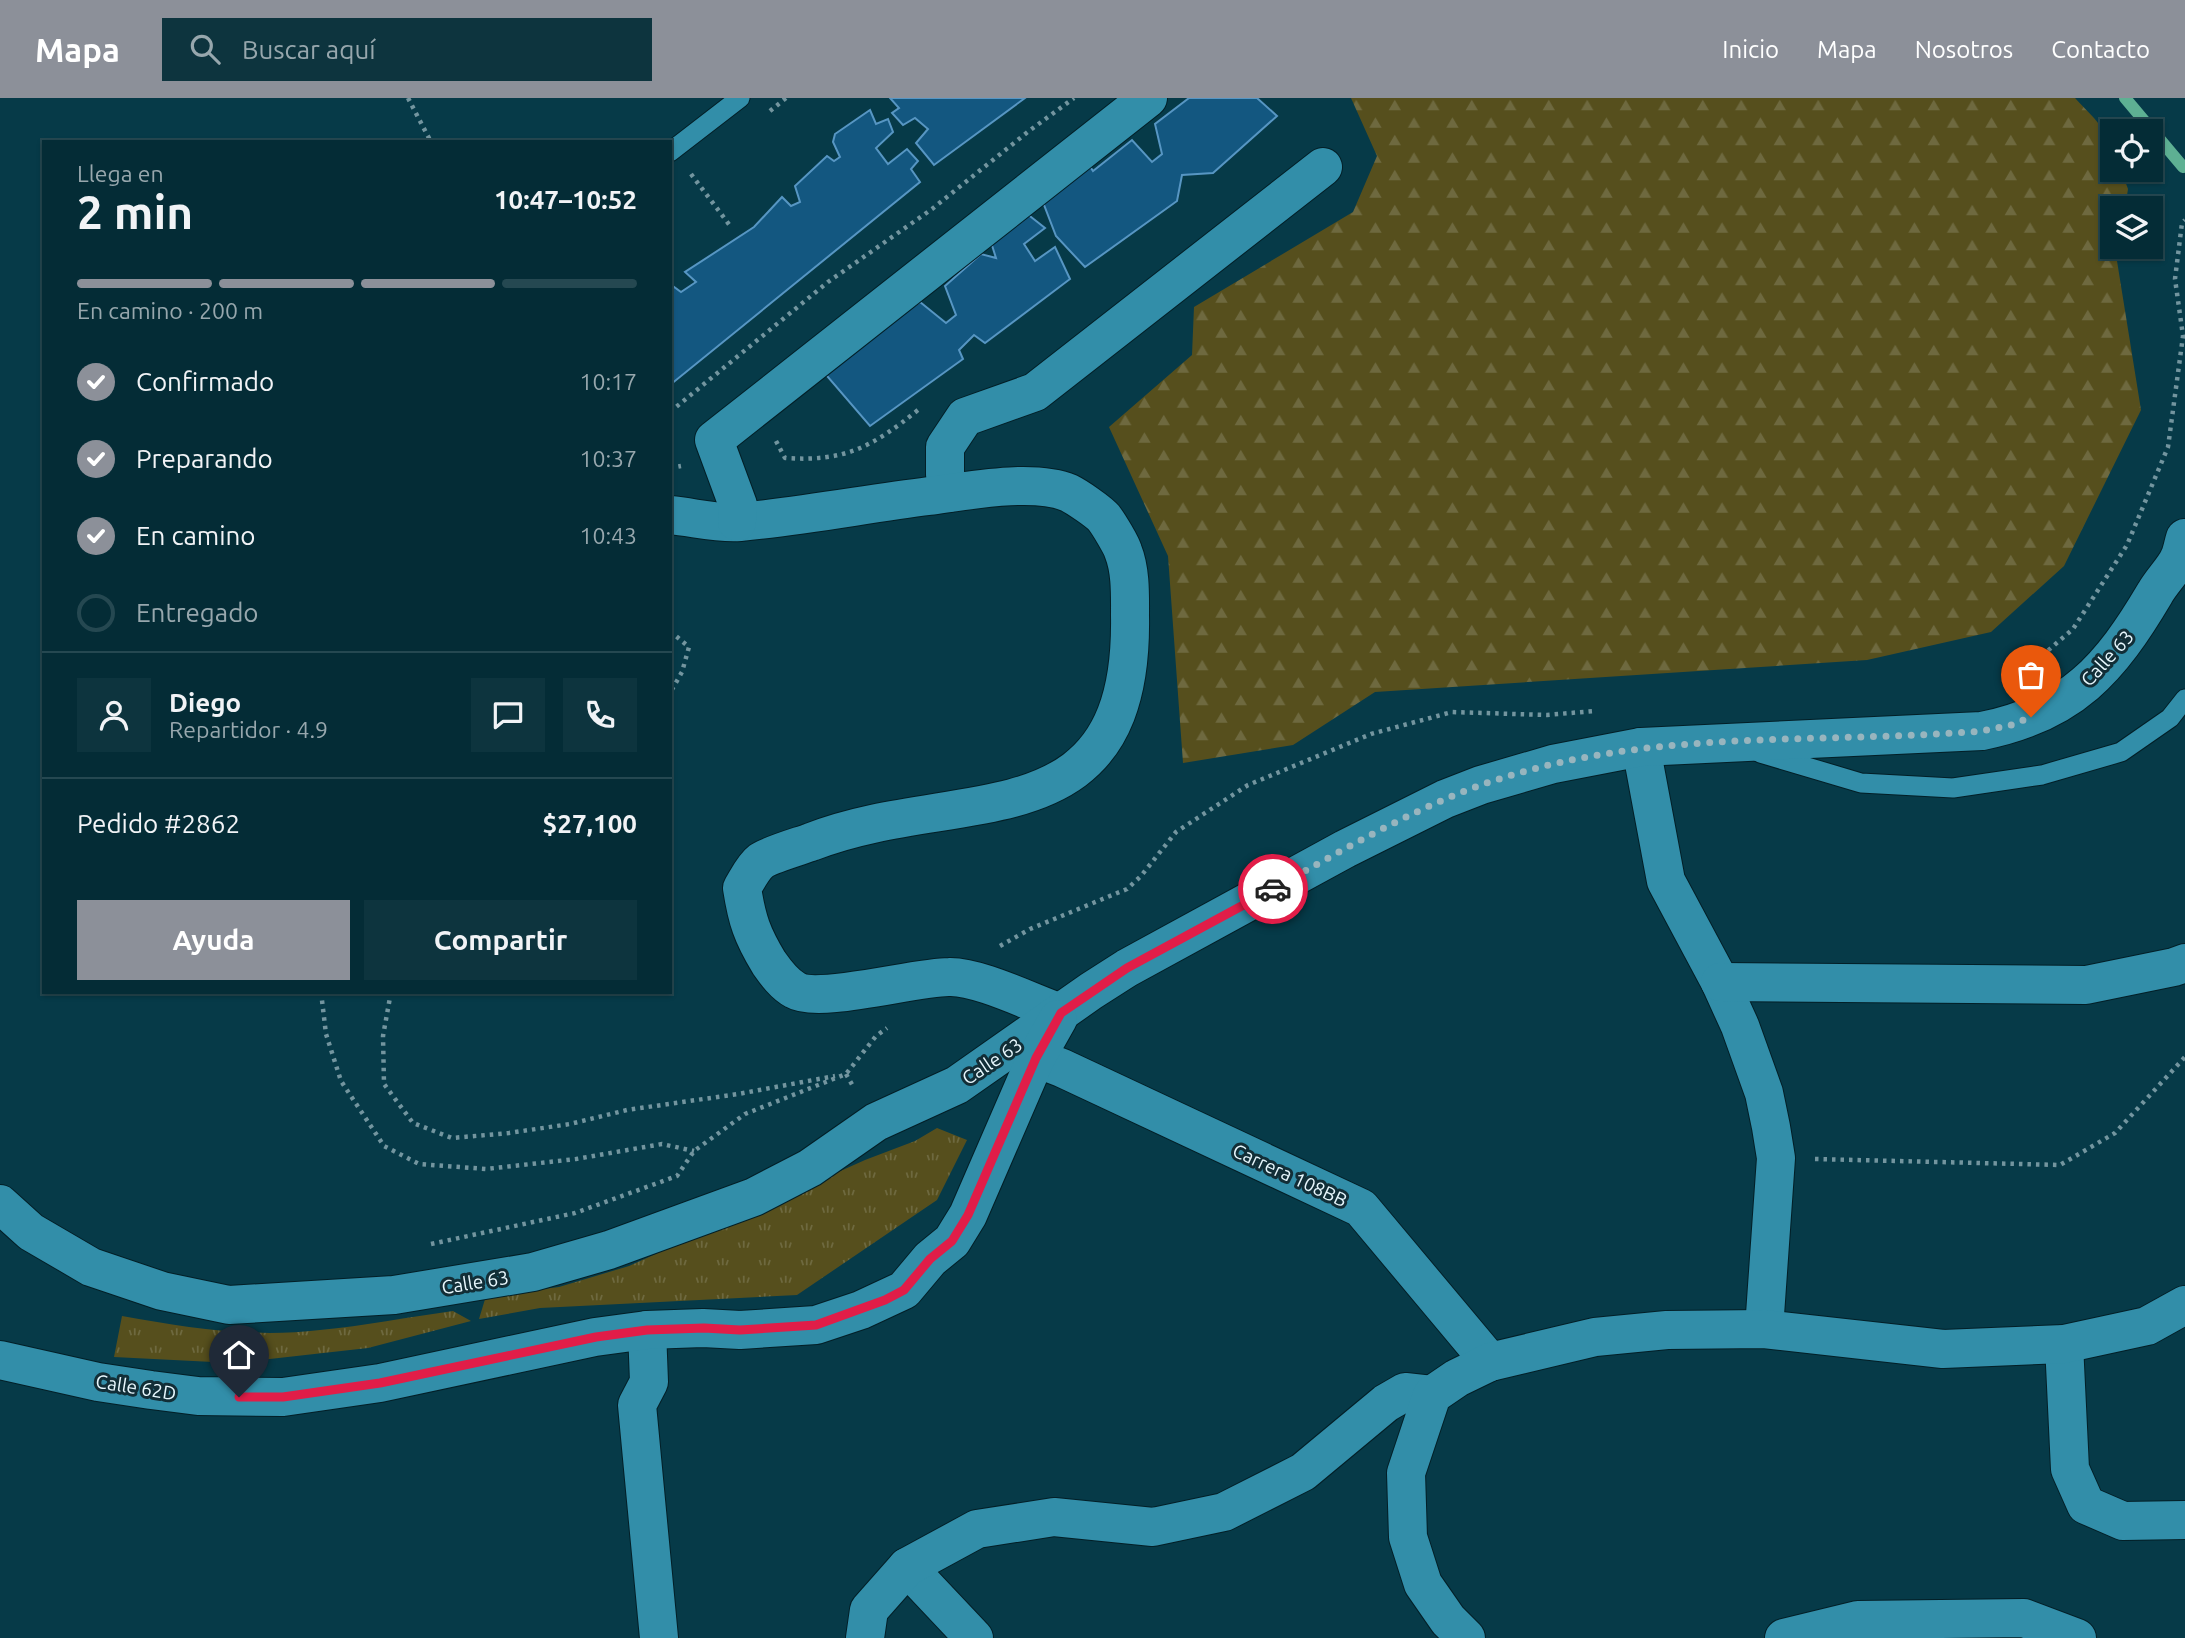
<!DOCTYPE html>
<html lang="es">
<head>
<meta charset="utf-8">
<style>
	:root { --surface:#042c36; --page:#0d343e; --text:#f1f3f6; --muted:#97a7ad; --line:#254851; --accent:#8c9099 }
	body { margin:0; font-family:Ubuntu,sans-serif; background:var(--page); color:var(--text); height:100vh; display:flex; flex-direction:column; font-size:26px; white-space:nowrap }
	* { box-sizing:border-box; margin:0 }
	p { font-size:23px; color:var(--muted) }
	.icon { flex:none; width:38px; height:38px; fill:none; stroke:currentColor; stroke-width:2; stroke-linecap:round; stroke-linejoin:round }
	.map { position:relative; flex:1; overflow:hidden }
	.drawer { position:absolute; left:42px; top:42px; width:630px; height:854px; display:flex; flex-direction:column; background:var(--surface); border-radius:0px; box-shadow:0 2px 5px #0004,0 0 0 2px var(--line) }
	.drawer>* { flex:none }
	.fabs { position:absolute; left:2100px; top:21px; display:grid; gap:14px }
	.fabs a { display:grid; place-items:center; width:63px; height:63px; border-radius:0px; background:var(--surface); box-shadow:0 2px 5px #0004,0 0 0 2px var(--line); font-size:35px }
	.pin { position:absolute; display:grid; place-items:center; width:60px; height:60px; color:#fff; margin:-72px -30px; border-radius:50% 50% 50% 0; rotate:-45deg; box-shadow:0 0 7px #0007 }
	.pin .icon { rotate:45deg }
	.courier { position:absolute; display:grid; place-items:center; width:70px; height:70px; margin:-35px; border:5px solid #e11d48; border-radius:50%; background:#fff; color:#222; box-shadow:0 2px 9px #0007 }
	.head em { font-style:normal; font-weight:700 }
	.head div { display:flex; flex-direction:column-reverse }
	.head { display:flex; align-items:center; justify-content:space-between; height:119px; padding:0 35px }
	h1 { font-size:46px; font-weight:700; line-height:52px }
	.bar { display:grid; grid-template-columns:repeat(4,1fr); gap:10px 7px; align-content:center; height:84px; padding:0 35px }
	.bar i { height:9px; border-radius:5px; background:var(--line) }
	.bar .active { background:var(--accent) }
	.bar p { grid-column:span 4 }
	.line { display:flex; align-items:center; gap:18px; padding:0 35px; border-top:2px solid var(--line) }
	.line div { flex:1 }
	.round { display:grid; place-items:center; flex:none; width:74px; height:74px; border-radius:0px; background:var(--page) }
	ol { padding:0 35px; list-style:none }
	li { display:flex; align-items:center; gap:21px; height:77px }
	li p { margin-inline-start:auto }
	li .icon { padding:7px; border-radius:50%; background:var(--accent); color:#fff; stroke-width:4 }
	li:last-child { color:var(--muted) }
	li i { width:38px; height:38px; border:4px solid var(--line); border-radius:50% }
	.cta { display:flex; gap:14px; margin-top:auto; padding:14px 35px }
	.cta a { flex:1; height:80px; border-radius:0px; background:var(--accent); color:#fff; font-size:28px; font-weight:700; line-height:80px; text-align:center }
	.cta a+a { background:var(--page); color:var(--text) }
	header { display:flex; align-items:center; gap:42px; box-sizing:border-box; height:98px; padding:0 35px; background:var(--accent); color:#fff }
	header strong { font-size:33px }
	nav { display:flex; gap:38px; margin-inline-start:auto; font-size:24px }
	.search { width:490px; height:63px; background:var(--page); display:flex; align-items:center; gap:18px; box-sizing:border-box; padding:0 24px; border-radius:0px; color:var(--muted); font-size:26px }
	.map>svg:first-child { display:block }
</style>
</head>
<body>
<header>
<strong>Mapa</strong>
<div class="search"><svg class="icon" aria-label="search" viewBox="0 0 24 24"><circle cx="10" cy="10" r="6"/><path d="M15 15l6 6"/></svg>Buscar aquí</div>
<nav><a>Inicio</a><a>Mapa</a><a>Nosotros</a><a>Contacto</a></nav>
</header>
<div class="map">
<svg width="2185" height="1540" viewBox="0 0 2185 1540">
	<defs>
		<pattern id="grass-tufts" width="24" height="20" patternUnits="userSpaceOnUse" patternTransform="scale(1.75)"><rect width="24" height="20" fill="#564f1d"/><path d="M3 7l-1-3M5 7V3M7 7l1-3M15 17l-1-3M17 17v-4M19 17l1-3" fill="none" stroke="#6e693f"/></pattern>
		<pattern id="forest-firs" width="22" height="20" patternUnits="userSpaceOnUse" patternTransform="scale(1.75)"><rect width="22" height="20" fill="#564f1d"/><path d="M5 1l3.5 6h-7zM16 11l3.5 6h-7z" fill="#6e693f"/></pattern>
	</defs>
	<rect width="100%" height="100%" fill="#063a48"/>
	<g fill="url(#grass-tufts)">
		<path d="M937,1030L967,1042L937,1102L797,1197L540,1210L479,1221L486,1198L559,1189L629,1168L865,1062L915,1043Z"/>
		<path d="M453,1213L471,1223L368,1250L233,1265L114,1259L122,1218C188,1230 253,1240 320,1232C364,1228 408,1219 453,1213Z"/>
	</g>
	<path fill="url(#forest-firs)" d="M1351,0H2075C2099,26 2112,33 2112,72H2121L2128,91L2125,110H2112V149H2119L2117,163L2141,312L2064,468L1991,534L1867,562L1375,594L1293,647L1183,665L1168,458L1109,329L1192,257L1194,209L1353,114L1377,58Z"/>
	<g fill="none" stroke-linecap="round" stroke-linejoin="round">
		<path stroke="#5eb093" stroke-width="12" d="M2125,0L2183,69"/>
	</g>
	<g fill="#135780" stroke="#5796c3" stroke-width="2">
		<path d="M890,0H1025L934,67L916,45L928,31L915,20L903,27L892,15L899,10Z"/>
		<path d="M1189,0H1257L1277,18L1213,75L1182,77L1177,103L1085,169L1056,138L1041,99L1087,64L1093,73L1132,42L1152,64L1162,56L1155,26Z"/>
		<path d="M870,12L876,26L888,21L893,34L876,50L888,66L907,51L918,63L911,71L920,84L670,287V186L681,194L696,184L685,174L754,129L782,99L791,108L800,104L795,88L827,58L834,63L840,59L833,44L835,36Z"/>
		<path d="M1026,115L1045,130L1024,146L1035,163L1055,149L1070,181L985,245L974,237L959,252L963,261L870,328L821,271L920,204L946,225L956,217L945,188L981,156L996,160L990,141Z"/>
	</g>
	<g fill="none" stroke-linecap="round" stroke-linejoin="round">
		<g stroke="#031f27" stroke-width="21">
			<g id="lane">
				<path d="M670,54L740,0"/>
				<path d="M1760,655L1861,685L1953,690L2042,677L2121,654L2170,620L2185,601"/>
			</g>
		</g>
		<g stroke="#031f27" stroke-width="40">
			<g id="street">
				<path d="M948,395L945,376V349L965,319L1035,294L1323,69"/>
				<path d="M670,417C693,419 718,426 740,424C803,418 866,406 929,398C966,393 1034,380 1069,395C1077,399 1099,414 1104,420C1108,425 1122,448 1123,453C1131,473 1130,497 1130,518C1134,748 959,686 811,744C800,748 769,757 761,763C753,769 747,782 742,790C747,822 752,837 769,865C776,875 784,886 795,892C818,906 915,879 949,879C978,878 1032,905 1061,915"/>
				<path d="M737,424L738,407L714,342L1148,0"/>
				<path d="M1641,649L1666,783L1720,884L1740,928L1764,995L1771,1029L1776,1060L1764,1231"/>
				<path d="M1720,884L2086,887L2174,869L2185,865"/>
				<path d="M1036,960L1062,970L1361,1110L1490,1264"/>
				<path d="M647,1232L649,1284L637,1307L659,1540"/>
				<path d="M2064,1246L2070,1371L2086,1407L2123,1423L2185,1422"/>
				<path d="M907,1469L974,1540"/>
				<path d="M865,1540L869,1512L907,1469L977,1431L1054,1419L1153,1429L1224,1414L1303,1374L1386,1305L1405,1294L1432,1297"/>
				<path d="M1466,1540L1448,1522L1423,1486L1408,1439L1406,1375L1432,1297L1457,1280L1490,1264L1595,1239L1667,1232L1764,1231L1943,1251L2064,1246L2147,1228L2185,1207"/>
				<path d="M1784,1540L1858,1522L2024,1520L2077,1540"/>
			</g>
		</g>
		<g stroke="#031f27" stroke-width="40">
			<g id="secondary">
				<path d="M0,1106L31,1134L91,1169L162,1193L229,1207L394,1197L533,1174L609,1152L754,1099L810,1070L876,1024L957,987L1091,893L1127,870L1345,751L1445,701L1481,687L1553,666L1641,649L1982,633C2072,615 2110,571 2155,495C2161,484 2175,470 2179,460C2182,454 2183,446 2185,440"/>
				<path d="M0,1262L98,1284L151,1292L198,1298L283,1299L380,1285L595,1239L647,1232L703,1230L740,1232L816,1227L861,1212L904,1192L930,1161L952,1143L968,1117L1036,960L1058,921"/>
			</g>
		</g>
		<g stroke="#73959f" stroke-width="4.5" stroke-dasharray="3.5 5" stroke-linecap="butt">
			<path d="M408,0L431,44"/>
			<path d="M770,13L786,0"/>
			<path d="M691,76L731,129"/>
			<path d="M670,314L828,184L932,111L1029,33L1074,0"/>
			<path d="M776,343L785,360C845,364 872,349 918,312"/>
			<path d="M670,370L681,368"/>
			<path d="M670,533L689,549L682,574L670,595"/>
			<path d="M2006,581L2044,556L2073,531L2127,447L2168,349L2183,238L2175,181L2182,125L2185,122"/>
			<path d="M1000,848L1030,831L1127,791L1141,778L1176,734L1248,687L1371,636L1452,614L1547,617L1594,613"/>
			<path d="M321,894L326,936L341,983L384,1048L419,1066L486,1071L576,1061L662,1046L694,1053"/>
			<path d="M391,894L383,938L384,986L413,1025L452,1040L509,1035L570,1026L627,1012L738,996L835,978"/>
			<path d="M846,976L854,990"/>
			<path d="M1815,1061L2060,1067L2115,1035L2185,959"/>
			<path d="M431,1146L575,1115L677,1078L694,1053L745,1016L846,976L876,938L887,930"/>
		</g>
		<use href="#lane" stroke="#328ea9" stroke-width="19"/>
		<use href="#street" stroke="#328ea9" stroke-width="38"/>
		<use href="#secondary" stroke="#328ea9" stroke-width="38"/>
	</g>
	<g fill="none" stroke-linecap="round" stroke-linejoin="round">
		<path stroke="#98b5be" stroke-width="7" stroke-dasharray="0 12.6" d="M1273,791C1348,749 1429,701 1512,677C1664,631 1825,646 1982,633L2011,627L2031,619"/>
		<path stroke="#e11d48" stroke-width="9" d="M239,1299H283L380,1285L596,1239L647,1232L704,1230L740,1232L816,1227L885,1202L904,1192L930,1161L952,1143L968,1117L1036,960L1061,915L1127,870L1273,791"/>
	</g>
	<g text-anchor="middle" stroke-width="6" stroke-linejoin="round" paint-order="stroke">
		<g font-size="19" fill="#e7f7fd" stroke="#122e37">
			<text transform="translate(2107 560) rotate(-48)" y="7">Calle 63</text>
			<text transform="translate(992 963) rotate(-34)" y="7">Calle 63</text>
			<text transform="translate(1290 1077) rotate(25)" y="7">Carrera 108BB</text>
			<text transform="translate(475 1184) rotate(-9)" y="7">Calle 63</text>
			<text transform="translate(136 1289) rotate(9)" y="7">Calle 62D</text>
		</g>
	</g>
</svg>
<div class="fabs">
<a><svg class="icon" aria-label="locate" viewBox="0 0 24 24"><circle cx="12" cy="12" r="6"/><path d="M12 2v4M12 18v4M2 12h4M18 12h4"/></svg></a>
<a><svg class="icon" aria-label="layers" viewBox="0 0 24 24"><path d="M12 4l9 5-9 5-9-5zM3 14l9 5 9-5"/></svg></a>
</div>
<div class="pin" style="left:2031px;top:619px;background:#ea580c"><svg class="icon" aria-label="bag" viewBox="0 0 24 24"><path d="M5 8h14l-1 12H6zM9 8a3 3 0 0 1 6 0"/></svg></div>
<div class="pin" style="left:239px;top:1299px;background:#1f2937"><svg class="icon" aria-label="home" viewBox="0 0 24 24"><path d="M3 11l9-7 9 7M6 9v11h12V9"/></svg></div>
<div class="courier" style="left:1273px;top:791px"><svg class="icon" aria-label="car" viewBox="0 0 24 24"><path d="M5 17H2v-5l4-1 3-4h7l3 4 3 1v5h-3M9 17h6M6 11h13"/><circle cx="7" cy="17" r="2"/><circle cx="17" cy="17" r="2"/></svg></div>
<section class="drawer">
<div class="head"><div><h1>2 min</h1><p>Llega en</p></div><em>10:47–10:52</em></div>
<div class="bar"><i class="active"></i><i class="active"></i><i class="active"></i><i></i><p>En camino · 200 m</p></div>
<ol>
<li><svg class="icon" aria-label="check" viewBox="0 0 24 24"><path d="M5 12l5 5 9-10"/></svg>Confirmado<p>10:17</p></li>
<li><svg class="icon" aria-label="check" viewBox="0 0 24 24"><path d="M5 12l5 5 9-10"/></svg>Preparando<p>10:37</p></li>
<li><svg class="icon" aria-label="check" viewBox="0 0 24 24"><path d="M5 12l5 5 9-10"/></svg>En camino<p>10:43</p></li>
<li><i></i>Entregado</li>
</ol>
<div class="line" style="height:126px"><a class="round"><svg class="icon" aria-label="person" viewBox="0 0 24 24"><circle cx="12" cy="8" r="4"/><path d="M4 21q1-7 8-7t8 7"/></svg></a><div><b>Diego</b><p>Repartidor · 4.9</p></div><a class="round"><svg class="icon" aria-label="chat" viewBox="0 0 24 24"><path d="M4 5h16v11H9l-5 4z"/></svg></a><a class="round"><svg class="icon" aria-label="phone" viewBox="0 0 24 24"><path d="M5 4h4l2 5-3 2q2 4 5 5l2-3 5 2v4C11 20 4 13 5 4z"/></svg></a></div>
<div class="line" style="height:91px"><div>Pedido #2862</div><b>$27,100</b></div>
<div class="cta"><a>Ayuda</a><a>Compartir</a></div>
</section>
</div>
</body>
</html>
